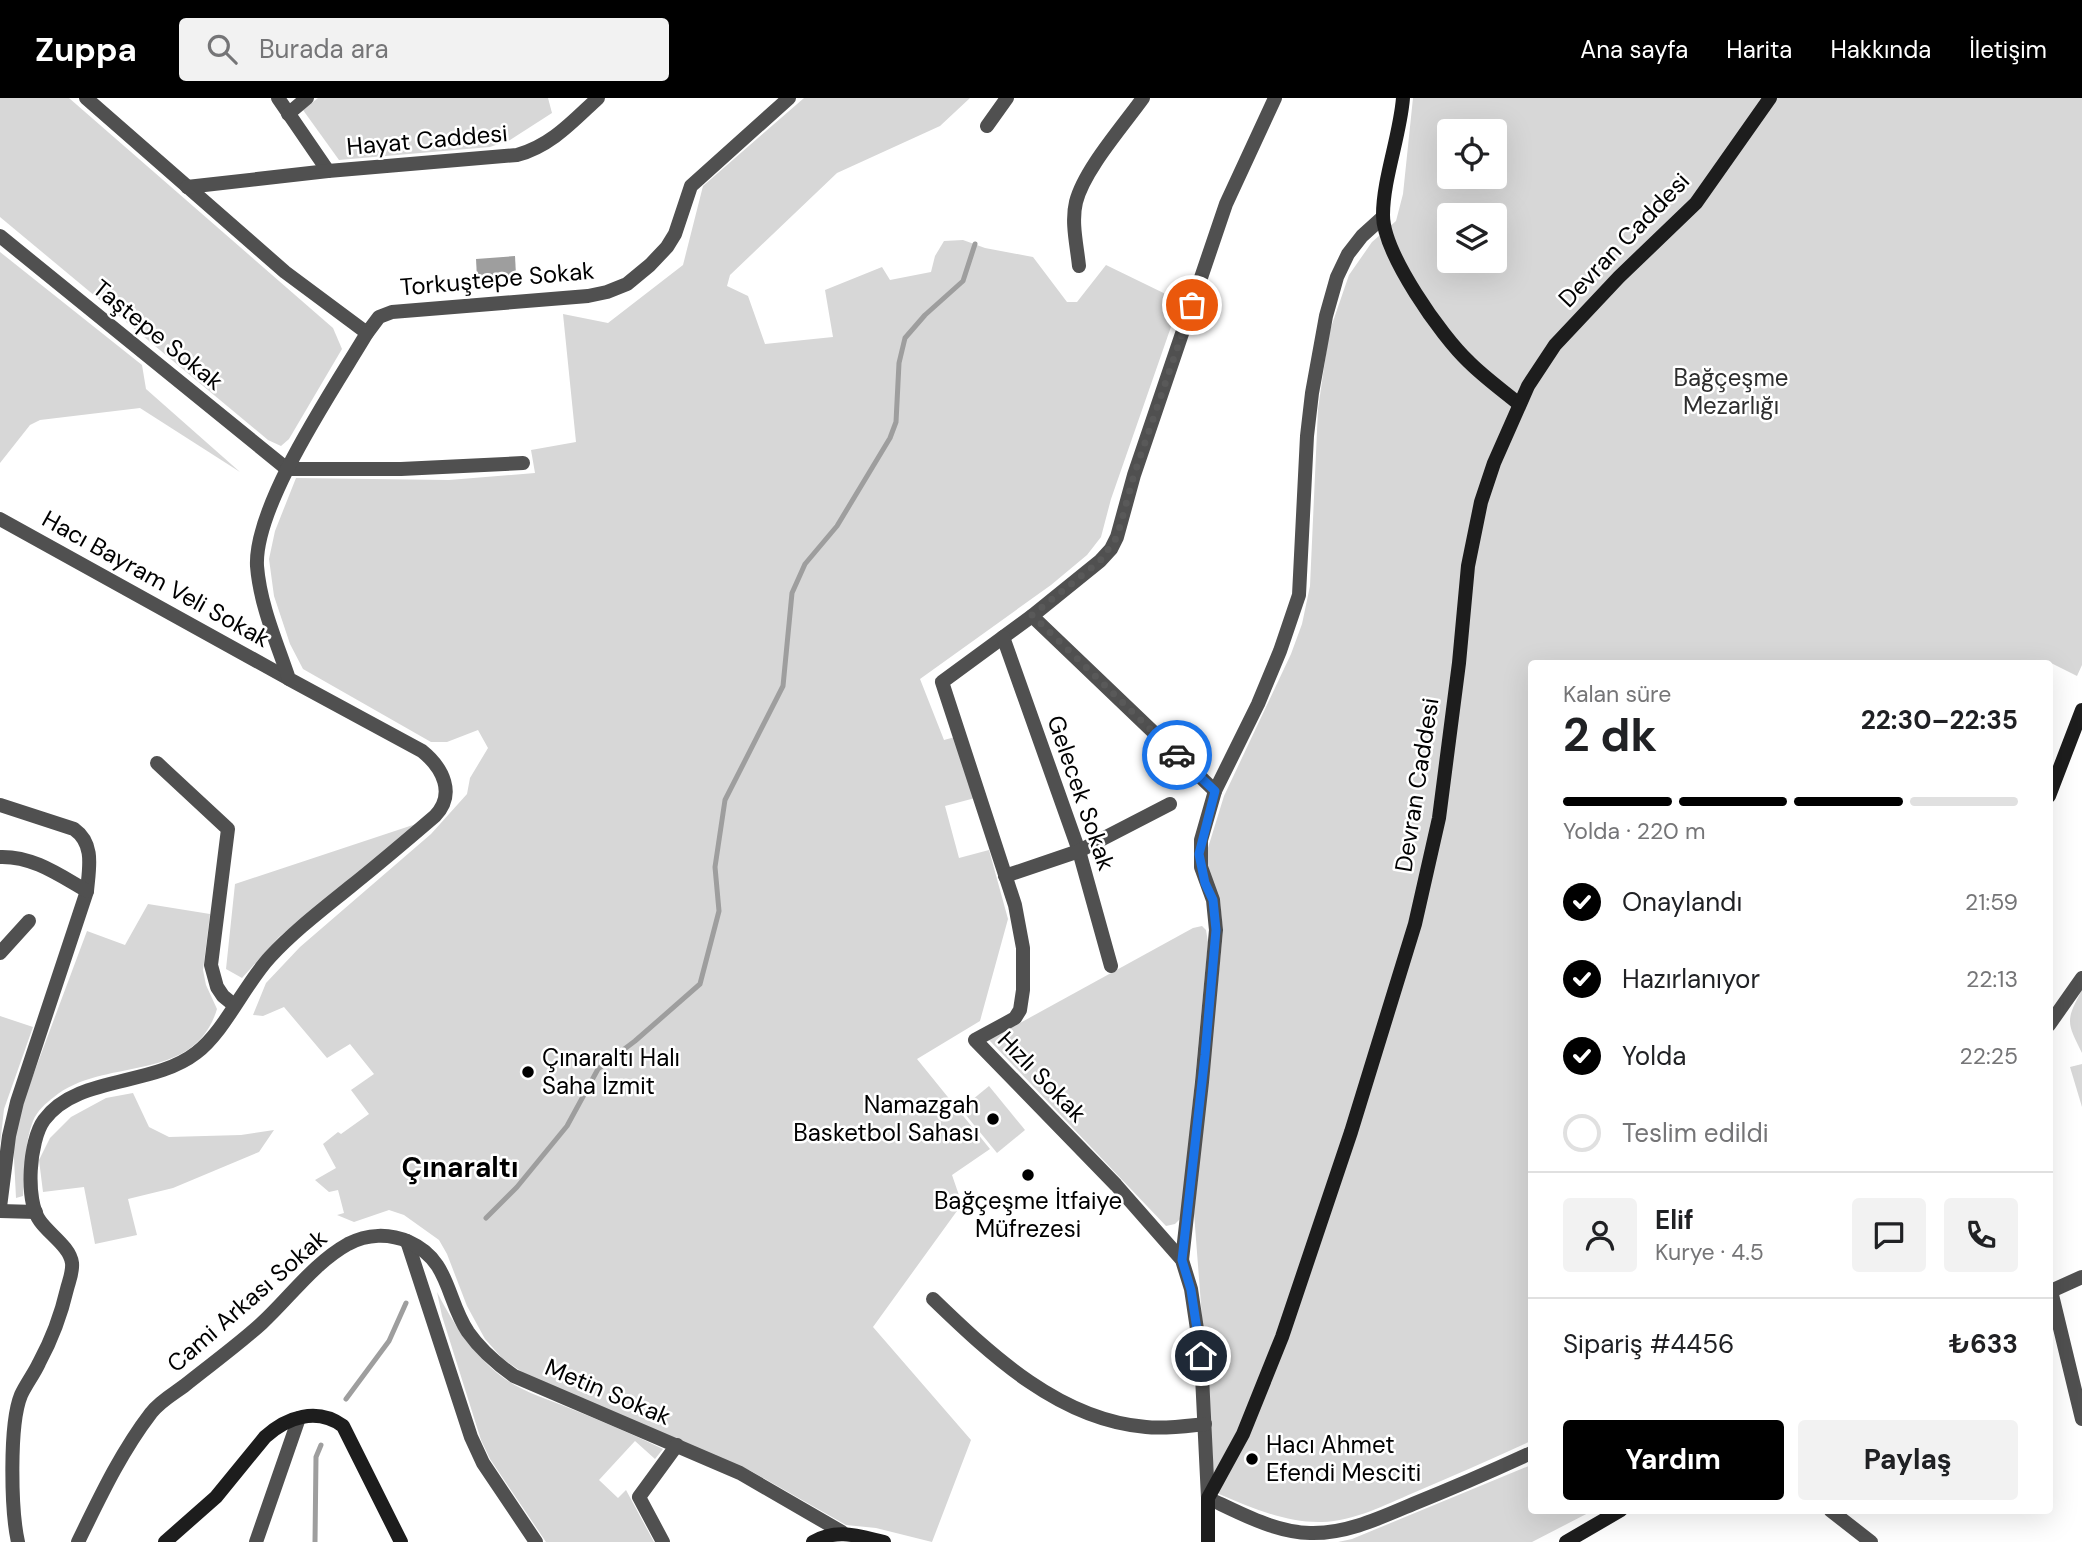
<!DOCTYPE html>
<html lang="tr">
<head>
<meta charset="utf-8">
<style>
	:root { --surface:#fff; --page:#f2f2f2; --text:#202124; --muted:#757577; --line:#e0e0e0; --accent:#000 }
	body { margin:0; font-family:"DM Sans",sans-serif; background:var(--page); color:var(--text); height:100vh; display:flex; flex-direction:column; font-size:26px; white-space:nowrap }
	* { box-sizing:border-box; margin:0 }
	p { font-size:23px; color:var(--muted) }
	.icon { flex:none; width:38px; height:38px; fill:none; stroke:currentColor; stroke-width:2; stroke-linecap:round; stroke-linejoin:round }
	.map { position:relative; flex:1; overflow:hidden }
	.sheet { position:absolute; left:1528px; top:562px; width:525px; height:854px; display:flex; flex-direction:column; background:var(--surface); border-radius:7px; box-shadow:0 7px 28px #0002 }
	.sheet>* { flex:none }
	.controls { position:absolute; left:1437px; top:21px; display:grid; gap:14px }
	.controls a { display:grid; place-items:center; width:70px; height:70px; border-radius:7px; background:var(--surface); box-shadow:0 7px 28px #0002; font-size:35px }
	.pin { position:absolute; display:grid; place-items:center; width:60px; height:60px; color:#fff; margin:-30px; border:4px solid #fff; border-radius:50%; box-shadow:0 2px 7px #0007 }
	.courier { position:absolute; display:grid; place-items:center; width:70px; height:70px; margin:-35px; border:5px solid #1a73e8; border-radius:50%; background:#fff; color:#222; box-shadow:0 2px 9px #0007 }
	.overview em { font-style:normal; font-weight:700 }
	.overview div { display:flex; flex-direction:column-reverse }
	.overview { display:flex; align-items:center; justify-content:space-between; height:119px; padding:0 35px }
	h1 { font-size:46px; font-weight:700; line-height:52px }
	.bar { display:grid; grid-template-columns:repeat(4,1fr); gap:10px 7px; align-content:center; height:84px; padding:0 35px }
	.bar i { height:9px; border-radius:5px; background:var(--line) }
	.bar .active { background:var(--accent) }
	.bar p { grid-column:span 4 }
	.line { display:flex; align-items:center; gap:18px; padding:0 35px; border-top:2px solid var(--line) }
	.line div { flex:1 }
	.round { display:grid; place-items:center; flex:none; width:74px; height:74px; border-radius:7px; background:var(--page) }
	ol { padding:0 35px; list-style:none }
	li { display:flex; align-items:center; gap:21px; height:77px }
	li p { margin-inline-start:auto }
	li .icon { padding:7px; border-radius:50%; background:var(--accent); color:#fff; stroke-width:4 }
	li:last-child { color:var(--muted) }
	li i { width:38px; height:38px; border:4px solid var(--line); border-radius:50% }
	.action { display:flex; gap:14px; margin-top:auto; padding:14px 35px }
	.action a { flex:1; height:80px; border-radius:7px; background:var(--accent); color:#fff; font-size:28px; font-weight:700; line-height:80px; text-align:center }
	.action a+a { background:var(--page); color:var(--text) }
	header { display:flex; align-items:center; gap:42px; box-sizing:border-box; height:98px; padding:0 35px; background:var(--accent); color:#fff }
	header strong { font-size:33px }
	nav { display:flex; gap:38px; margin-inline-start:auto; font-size:24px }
	.search { width:490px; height:63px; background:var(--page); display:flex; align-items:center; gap:18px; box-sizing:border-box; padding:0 24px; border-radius:7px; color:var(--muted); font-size:26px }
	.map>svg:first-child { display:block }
</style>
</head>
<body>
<header>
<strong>Zuppa</strong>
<div class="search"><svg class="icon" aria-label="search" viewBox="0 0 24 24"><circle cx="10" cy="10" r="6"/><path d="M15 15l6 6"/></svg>Burada ara</div>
<nav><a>Ana sayfa</a><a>Harita</a><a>Hakkında</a><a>İletişim</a></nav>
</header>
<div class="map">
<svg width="2082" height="1444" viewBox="0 0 2082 1444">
	<rect width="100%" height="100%" fill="#fff"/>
	<g fill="#d7d7d7" fill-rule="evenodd">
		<path d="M0,0H69L333,230L342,251L289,341L281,348L268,342L0,119Z"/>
		<path d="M318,0H548L552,15L510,42L490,49L339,62L303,12Z"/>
		<path d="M804,0H970L940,28L837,75L730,177L727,188L748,198L765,246L833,239L825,192L882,169L890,182L931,174L935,158L944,143L963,142L985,150L1033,159L1067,204H1077L1106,167L1180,203L1111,401L1101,439L1087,457L1051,487L920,581L944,642L955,639L975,700L945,708L959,760L989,752L1008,821L980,923L917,961L990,1051L952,1077L962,1106L873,1229L971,1342L932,1444L876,1430L846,1427L751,1373L529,1279L502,1260L485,1241L467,1208L447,1156L439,1142L404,1117L389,1112L354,1124L337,1117L344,1115L338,1092L329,1094L315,1082L336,1070L323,1046L338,1034L341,1036L369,1016L351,992L374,976L350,946L327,960L284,909L263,918L253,917L266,885L300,849L431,736L467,696L470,680L488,650L478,632L447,644H431L303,571L290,546L274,498L269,461L275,433L296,380L449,382L535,375L531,352L576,344L563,216L608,225L683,167L703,88Z"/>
		<path d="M1413,0H2082V567L2077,578L2051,565L2049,568V565H1531V1343C1492,1361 1453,1378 1413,1395C1385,1407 1354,1423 1322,1424C1286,1425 1252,1410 1219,1396L1214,1377L1194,1115L1223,834L1220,803L1208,775L1207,753L1224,698L1291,556L1302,526L1310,488L1318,311L1329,235L1349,177L1372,144L1396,123L1403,96ZM1449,33H1494V79H1449ZM1449,117H1494V163H1449Z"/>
		<path d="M0,154L142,267L146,291L240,374L140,310L40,322L30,327L0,365Z"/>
		<path d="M419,725L279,839L242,880L226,871L235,786Z"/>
		<path d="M148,806L210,816L203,872L206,887L217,911C194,987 104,958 54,999C46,1005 37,1013 33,1023C24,1046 25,1074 23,1098L16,1100L13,1041L19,1015L87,833L125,847Z"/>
		<path d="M1202,828L1206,832L1208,844L1182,1119L1175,1126L1166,1128L989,942L1193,830Z"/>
		<path d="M2082,892V955C2067,925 2065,923 2082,892Z"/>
		<path d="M0,918L33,929L4,1011L0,1047Z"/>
		<path d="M2082,966V1009L2070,969Z"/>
		<path d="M989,988L1025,1032L997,1055L961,1011Z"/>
		<path d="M133,995L149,1029L169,1039L241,1037L274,1032L259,1054L173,1090L128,1101L137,1137L95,1146L84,1089L43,1094L39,1062L50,1040L71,1019L106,1000Z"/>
		<path d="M437,1194C454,1227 472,1255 501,1278C520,1293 547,1301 569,1310C601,1323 632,1336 663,1351L655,1361L635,1343L599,1382L618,1400L626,1392L654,1444H546L490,1361L481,1342L442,1218Z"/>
		<path d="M1531,1367V1412H1594L1532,1444H1338L1352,1441Z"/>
	</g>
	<path fill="#9e9e9e" d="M515,158L516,177L477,180L476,161Z"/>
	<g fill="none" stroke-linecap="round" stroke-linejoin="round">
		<g stroke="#9e9e9e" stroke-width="5">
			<path d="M486,1120L517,1089L567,1028L598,971L635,943L700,886L719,813L715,769L725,702L783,588L792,495L805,466L837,428L890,340L896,324L899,265L905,240L925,217L963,183L975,146"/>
			<path d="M346,1301L389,1243L406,1205"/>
			<path d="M315,1444L316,1359L321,1347"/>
		</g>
		<g stroke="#505050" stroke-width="14">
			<path d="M86,0L285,174L367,235L379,219L392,214L588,198L607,194L627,186L650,167L667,149L675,136L691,88L789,0"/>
			<path d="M278,0L328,73"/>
			<path d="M1275,0L1226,106L1134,377L1117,439L1111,451L1100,463L1032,518L942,584L1015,807L1023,850V892L1020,912L1015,920L1006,925L975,942L1116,1087L1182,1162L1191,1191L1201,1258L1208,1400C1240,1415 1274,1434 1310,1435C1346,1436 1380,1420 1413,1406C1453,1390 1492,1373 1531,1355"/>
			<path d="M288,16L307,0"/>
			<path d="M987,28L1007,0"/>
			<path d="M187,89L328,73L517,57C551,48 573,23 598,0"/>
			<path d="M0,138L287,371"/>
			<path d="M1079,168C1077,148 1071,124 1076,104C1084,72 1123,28 1143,0"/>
			<path d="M287,371H401L523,365"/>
			<path d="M0,421L289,581"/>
			<path d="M1032,518L1215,693"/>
			<path d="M1003,539L1079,753L1111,868"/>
			<path d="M157,665L228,731L211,867L217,889L223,898L234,907"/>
			<path d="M0,707L74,731C95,746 89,770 87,793L17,1004L9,1038L0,1109"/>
			<path d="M0,759C33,758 59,777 87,793"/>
			<path d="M1005,778L1079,753L1170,706"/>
			<path d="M0,855L29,823"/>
			<path d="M2049,927L2082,880"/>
			<path d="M0,1113L36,1114"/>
			<path d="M407,1143L471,1339L483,1365L536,1444"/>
			<path d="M1182,1162L1202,984L1216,832L1213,802L1201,769V742L1215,693L1258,606L1280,553L1299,497L1307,338L1312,295L1326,218L1337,179L1348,156L1362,138L1383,119"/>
			<path d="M2051,1193L2082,1321"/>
			<path d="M2051,1193L2082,1179"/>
			<path d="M933,1201C992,1258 1060,1322 1146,1329C1166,1331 1186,1328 1205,1326"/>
			<path d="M1830,1412L1871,1444"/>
			<path d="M18,1444C11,1413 9,1326 21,1297C26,1286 34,1276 39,1265C52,1241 61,1217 67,1191C69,1183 73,1174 72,1165C70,1149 49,1136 40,1123C25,1102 29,1043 44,1022C77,977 152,989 196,955C225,933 244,887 270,859C294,833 323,811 350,789C379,766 407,742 435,718C456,696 443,670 422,653L289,581C277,545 260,507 257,468C254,407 335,289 367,235"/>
			<path d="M78,1444C100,1399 121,1354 151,1315C159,1304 173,1296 184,1288C210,1267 238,1247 262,1225C290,1199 314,1165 348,1146C367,1136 389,1135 409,1144C450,1162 446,1201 468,1234C480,1251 497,1266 514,1278L740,1375L842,1434"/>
			<path d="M256,1444L299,1320"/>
			<path d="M663,1444L639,1399L677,1347"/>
		</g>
		<g stroke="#1d1d1d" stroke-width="14">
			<path d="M1403,0C1400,38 1383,81 1383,117C1383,155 1441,238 1469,264C1484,279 1502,292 1519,306"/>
			<path d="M2049,698L2082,612"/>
			<path d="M165,1444L216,1399L265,1339C287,1319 317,1309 343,1328L401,1444"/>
			<path d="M813,1444C837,1430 858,1438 884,1444"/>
			<path d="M1208,1444V1400L1243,1336L1282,1239L1351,1034L1415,826L1439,720L1459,565L1468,468L1481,404L1494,365L1528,288L1555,247L1619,179L1696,105L1770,0"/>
			<path d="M1566,1444L1621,1412"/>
		</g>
	</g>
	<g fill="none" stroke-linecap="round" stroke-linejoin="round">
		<path stroke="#595959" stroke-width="7" stroke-dasharray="0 12.6" d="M1177,657L1032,517L1100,463L1117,439L1134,377L1192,207"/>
		<path stroke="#1a73e8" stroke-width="9" d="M1177,657L1215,693L1199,756L1205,785L1213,802L1216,832L1205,957L1182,1162L1191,1192L1201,1258"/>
	</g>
	<g fill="#000" stroke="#fff" stroke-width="2.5">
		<circle cx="528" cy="974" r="7"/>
		<circle cx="993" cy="1021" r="7"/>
		<circle cx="1028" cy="1077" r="7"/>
		<circle cx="1252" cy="1361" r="7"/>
	</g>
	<g text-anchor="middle" stroke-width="5" stroke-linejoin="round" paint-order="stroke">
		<g font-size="24" fill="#000" stroke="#fff">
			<text transform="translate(427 42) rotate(-5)" y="8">Hayat Caddesi</text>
			<text transform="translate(1624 142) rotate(-46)" y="8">Devran Caddesi</text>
			<text transform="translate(497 181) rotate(-5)" y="8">Torkuştepe Sokak</text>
			<text transform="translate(158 237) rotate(39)" y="8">Taştepe Sokak</text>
			<text transform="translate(156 481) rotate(29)" y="8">Hacı Bayram Veli Sokak</text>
			<text transform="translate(1417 687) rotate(-81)" y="8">Devran Caddesi</text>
			<text transform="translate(1081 695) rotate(71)" y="8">Gelecek Sokak</text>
			<text transform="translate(1042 979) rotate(46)" y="8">Hızlı Sokak</text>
			<text transform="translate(247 1203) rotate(-41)" y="8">Cami Arkası Sokak</text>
			<text transform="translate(608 1294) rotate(23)" y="8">Metin Sokak</text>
		</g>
		<g font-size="24" fill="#2e2e2e" stroke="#fff">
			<text x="1731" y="288">Bağçeşme<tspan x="1731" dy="28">Mezarlığı</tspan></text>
		</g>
		<g font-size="24" fill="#000" stroke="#fff" text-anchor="start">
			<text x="542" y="968">Çınaraltı Halı<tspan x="542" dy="28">Saha İzmit</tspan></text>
			<text x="979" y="1015" text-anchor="end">Namazgah<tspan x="979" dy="28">Basketbol Sahası</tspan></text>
			<text x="1028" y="1111" text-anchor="middle">Bağçeşme İtfaiye<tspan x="1028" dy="28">Müfrezesi</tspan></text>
			<text x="1266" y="1355">Hacı Ahmet<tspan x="1266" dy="28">Efendi Mesciti</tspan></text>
		</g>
		<g font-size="28" font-weight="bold" fill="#000" stroke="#fff">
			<text x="460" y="1079">Çınaraltı</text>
		</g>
	</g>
</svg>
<div class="controls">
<a><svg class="icon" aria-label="locate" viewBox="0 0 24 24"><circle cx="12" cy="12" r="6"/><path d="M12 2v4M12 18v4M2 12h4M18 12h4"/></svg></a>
<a><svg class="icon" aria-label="layers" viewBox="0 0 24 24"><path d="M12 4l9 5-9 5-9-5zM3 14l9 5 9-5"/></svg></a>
</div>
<div class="pin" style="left:1192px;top:207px;background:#ea580c"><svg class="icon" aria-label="bag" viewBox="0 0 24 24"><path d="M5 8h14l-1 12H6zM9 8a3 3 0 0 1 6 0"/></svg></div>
<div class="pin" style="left:1201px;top:1258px;background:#1f2937"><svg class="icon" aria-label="home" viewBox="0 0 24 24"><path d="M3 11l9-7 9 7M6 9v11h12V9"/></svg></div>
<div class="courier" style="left:1177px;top:657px"><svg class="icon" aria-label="car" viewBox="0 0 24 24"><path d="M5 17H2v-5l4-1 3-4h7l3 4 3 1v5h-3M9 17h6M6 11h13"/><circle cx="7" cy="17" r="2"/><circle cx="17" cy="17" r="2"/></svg></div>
<section class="sheet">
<div class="overview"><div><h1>2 dk</h1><p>Kalan süre</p></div><em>22:30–22:35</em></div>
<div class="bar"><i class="active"></i><i class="active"></i><i class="active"></i><i></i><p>Yolda · 220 m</p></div>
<ol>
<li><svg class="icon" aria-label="check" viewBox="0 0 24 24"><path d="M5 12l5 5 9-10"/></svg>Onaylandı<p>21:59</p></li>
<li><svg class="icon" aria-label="check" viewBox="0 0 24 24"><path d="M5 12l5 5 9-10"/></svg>Hazırlanıyor<p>22:13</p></li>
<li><svg class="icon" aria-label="check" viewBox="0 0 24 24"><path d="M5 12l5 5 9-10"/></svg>Yolda<p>22:25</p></li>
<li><i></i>Teslim edildi</li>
</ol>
<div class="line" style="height:126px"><a class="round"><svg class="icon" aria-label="person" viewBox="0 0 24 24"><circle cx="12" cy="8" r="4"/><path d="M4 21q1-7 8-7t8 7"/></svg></a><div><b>Elif</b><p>Kurye · 4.5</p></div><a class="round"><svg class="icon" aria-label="chat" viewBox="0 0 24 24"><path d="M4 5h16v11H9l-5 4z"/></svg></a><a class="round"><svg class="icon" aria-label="phone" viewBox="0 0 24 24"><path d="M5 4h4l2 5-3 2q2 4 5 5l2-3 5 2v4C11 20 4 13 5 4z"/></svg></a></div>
<div class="line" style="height:91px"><div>Sipariş #4456</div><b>₺633</b></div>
<div class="action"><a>Yardım</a><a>Paylaş</a></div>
</section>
</div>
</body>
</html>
